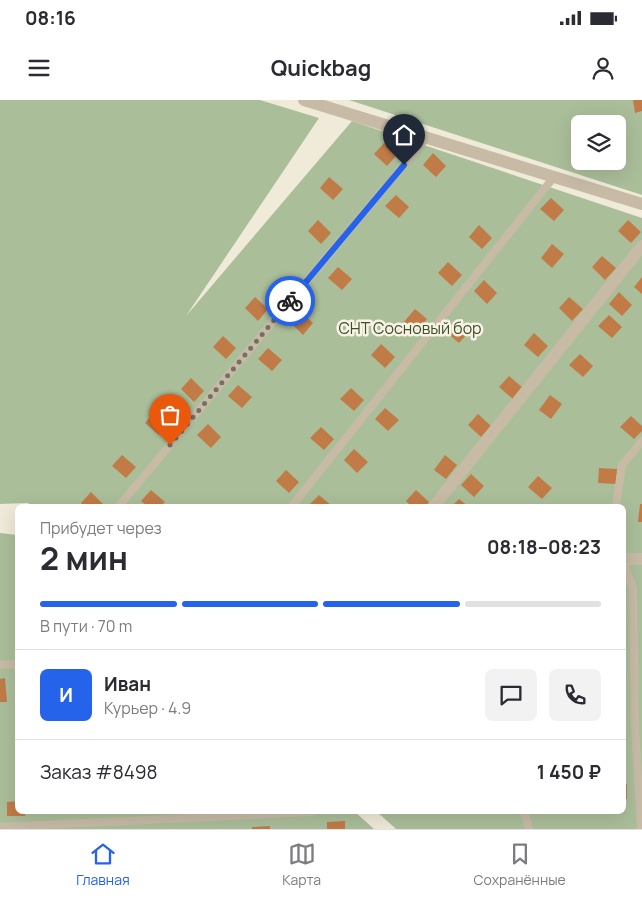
<!DOCTYPE html>
<html lang="ru">
<head>
<meta charset="utf-8">
<style>
	:root { --surface:#fff; --page:#f2f2f3; --text:#2b2b33; --muted:#7c7c81; --line:#e1e1e2; --accent:#2563eb }
	body { margin:0; font-family:Manrope,sans-serif; background:var(--page); color:var(--text); height:100vh; display:flex; flex-direction:column; font-size:19px; white-space:nowrap }
	* { box-sizing:border-box; margin:0 }
	p { font-size:16px; color:var(--muted) }
	.icon { flex:none; width:28px; height:28px; fill:none; stroke:currentColor; stroke-width:2; stroke-linecap:round; stroke-linejoin:round }
	.map { position:relative; flex:1; overflow:hidden }
	.side { position:absolute; left:15px; top:404px; width:611px; height:310px; display:flex; flex-direction:column; background:var(--surface); border-radius:8px; box-shadow:0 5px 20px #0002 }
	.side>* { flex:none }
	.controls { position:absolute; left:571px; top:15px; display:grid; gap:10px }
	.controls a { display:grid; place-items:center; width:55px; height:55px; border-radius:8px; background:var(--surface); box-shadow:0 5px 20px #0002; font-size:25px }
	.pin { position:absolute; display:grid; place-items:center; width:42px; height:42px; color:#fff; margin:-51px -21px; border-radius:50% 50% 50% 0; rotate:-45deg; box-shadow:0 0 5px #0007 }
	.pin .icon { rotate:45deg }
	.courier { position:absolute; display:grid; place-items:center; width:50px; height:50px; margin:-25px; border:4px solid #2563eb; border-radius:50%; background:#fff; color:#222; box-shadow:0 1px 6px #0007 }
	.overview em { font-style:normal; font-weight:700 }
	.overview div { display:flex; flex-direction:column-reverse }
	.overview { display:flex; align-items:center; justify-content:space-between; height:85px; padding:0 25px }
	h1 { font-size:32px; font-weight:700; line-height:38px }
	.bar { display:grid; grid-template-columns:repeat(4,1fr); gap:8px 5px; align-content:center; height:60px; padding:0 25px }
	.bar i { height:6px; border-radius:4px; background:var(--line) }
	.bar .on { background:var(--accent) }
	.bar p { grid-column:span 4 }
	.line { display:flex; align-items:center; gap:12px; padding:0 25px; border-top:1px solid var(--line) }
	.line div { flex:1 }
	.round { display:grid; place-items:center; flex:none; width:52px; height:52px; border-radius:8px; background:var(--page) }
	.status { display:flex; justify-content:space-between; align-items:center; height:35px; padding:0 25px; background:var(--surface); direction:ltr }
	.status svg { height:14px; fill:currentColor }
	header { display:flex; justify-content:space-between; align-items:center; height:65px; padding:0 25px; background:var(--surface); font-size:22px; font-weight:700 }
	.tab-bar { display:flex; justify-content:space-around; align-items:center; height:70px; border-top:1px solid var(--line); background:var(--surface); font-size:14px; color:var(--muted) }
	.tab-bar a { display:grid; justify-items:center; gap:2px }
	.tab-bar .on { color:var(--accent) }
	.map>svg:first-child { display:block }
</style>
</head>
<body>
<div class="status"><b>08:16</b><svg viewBox="0 0 49 12"><path d="M0 12V9h3v3zM5 12V6h3v6zM10 12V3h3v9zM15 12V0h3v12zM26 1h20v11H26zM47 4h2v5h-2z"/></svg></div>
<header><svg class="icon" aria-label="menu" viewBox="0 0 24 24"><path d="M4 6h16M4 12h16M4 18h16"/></svg>Quickbag<svg class="icon" aria-label="person" viewBox="0 0 24 24"><circle cx="12" cy="8" r="4"/><path d="M4 21q1-7 8-7t8 7"/></svg></header>
<div class="map">
<svg width="642" height="729" viewBox="0 0 642 729">
	<rect width="100%" height="100%" fill="#f0ead9"/>
	<g fill="#abbe9a" fill-rule="evenodd">
		<path d="M0,0H260L319,18L186,216L352,21L642,118V729H396L376,711H624V406H31L28,403L0,404Z"/>
		<path d="M349,0H642V95ZM580,24H618V61H580Z"/>
		<path d="M0,433L17,435L18,711H354L374,729H0Z"/>
	</g>
	<g fill="#c07b47">
		<path d="M633,0H642V11L635,13Z"/>
		<path d="M384,43L397,55L387,66L374,54Z"/>
		<path d="M433,53L446,66L436,77L423,65Z"/>
		<path d="M329,77L343,89L333,100L320,88Z"/>
		<path d="M396,95L409,107L399,118L385,106Z"/>
		<path d="M551,98L564,110L554,121L540,109Z"/>
		<path d="M318,120L331,133L321,144L308,131Z"/>
		<path d="M628,120L641,132L631,143L618,131Z"/>
		<path d="M479,125L492,138L482,149L469,137Z"/>
		<path d="M552,144L564,154L552,168L541,158Z"/>
		<path d="M602,156L616,168L605,180L592,167Z"/>
		<path d="M448,162L462,175L452,186L438,173Z"/>
		<path d="M338,167L352,179L342,190L328,178Z"/>
		<path d="M642,177V194L634,187Z"/>
		<path d="M484,180L497,193L487,204L474,191Z"/>
		<path d="M619,192L632,205L622,216L609,204Z"/>
		<path d="M255,197L268,209L258,221L245,208Z"/>
		<path d="M569,197L583,209L572,221L559,208Z"/>
		<path d="M415,209L427,219L415,233L403,223Z"/>
		<path d="M300,211L313,223L303,235L290,222Z"/>
		<path d="M609,215L622,227L612,238L598,226Z"/>
		<path d="M455,220L469,232L459,243L445,231Z"/>
		<path d="M534,233L548,246L538,257L524,245Z"/>
		<path d="M223,236L236,248L226,259L213,247Z"/>
		<path d="M381,244L395,257L385,268L371,255Z"/>
		<path d="M268,248L282,260L272,271L258,259Z"/>
		<path d="M580,254L593,266L583,277L569,265Z"/>
		<path d="M509,276L523,288L513,299L499,287Z"/>
		<path d="M191,278L204,291L194,302L181,289Z"/>
		<path d="M238,285L252,297L242,308L228,296Z"/>
		<path d="M351,288L364,300L354,311L340,299Z"/>
		<path d="M550,295L562,304L551,319L539,310Z"/>
		<path d="M385,308L399,320L388,331L375,319Z"/>
		<path d="M155,311L169,324L159,335L145,323Z"/>
		<path d="M478,314L491,326L481,337L468,325Z"/>
		<path d="M631,316L642,326V331L634,339L620,327Z"/>
		<path d="M208,324L221,337L211,348L197,335Z"/>
		<path d="M321,327L334,339L324,350L310,338Z"/>
		<path d="M354,349L368,362L357,373L344,360Z"/>
		<path d="M122,355L136,367L126,378L112,366Z"/>
		<path d="M445,355L457,365L446,379L434,370Z"/>
		<path d="M599,368L617,369L616,384L598,383Z"/>
		<path d="M286,370L299,382L289,393L276,381Z"/>
		<path d="M471,374L484,386L474,397L461,385Z"/>
		<path d="M538,376L552,388L542,399L528,387Z"/>
		<path d="M151,390L165,402L161,406H147L141,401Z"/>
		<path d="M416,390L429,402L426,406H411L406,401Z"/>
		<path d="M91,392L104,405L103,406H84L81,403Z"/>
		<path d="M319,395L326,401L332,406H308Z"/>
		<path d="M459,399L468,406H452Z"/>
		<path d="M640,404H642V422H638Z"/>
		<path d="M5,578L7,602H0V579Z"/>
		<rect x="624" y="684" width="3" height="15"/>
		<path d="M18,701V711H25V716H7V702Z"/>
		<path d="M62,711H80V713L62,714Z"/>
		<path d="M345,721V729H327V722Z"/>
		<path d="M270,726V729H252V727Z"/>
	</g>
	<g fill="none" stroke-linecap="round" stroke-linejoin="round">
		<g stroke="#c7bba6" stroke-width="8">
			<path d="M119,406L427,37"/>
			<path d="M292,406L553,78"/>
			<path d="M616,406L622,365L642,341"/>
			<path d="M624,464L633,488L635,624L641,729"/>
			<path d="M0,565L18,564"/>
			<path d="M524,711L529,729"/>
			<path d="M0,727L312,712"/>
		</g>
		<g stroke="#c7bba6" stroke-width="12">
			<path d="M304,0L642,104"/>
			<path d="M434,406L642,146"/>
			<path d="M624,459H642"/>
		</g>
	</g>
	<g fill="none" stroke-linecap="round" stroke-linejoin="round">
		<path stroke="#766f65" stroke-width="5" stroke-dasharray="0 9" d="M170,345L290,201"/>
		<path stroke="#2563eb" stroke-width="6" d="M290,201L404,65"/>
	</g>
	<g text-anchor="middle" stroke-width="5" stroke-linejoin="round" paint-order="stroke">
		<g font-size="16" fill="#3c512c" stroke="#f8f3e5">
			<text x="410" y="234">СНТ Сосновый бор</text>
		</g>
	</g>
</svg>
<div class="controls">
<a><svg class="icon" aria-label="layers" viewBox="0 0 24 24"><path d="M12 4l9 5-9 5-9-5zM3 14l9 5 9-5"/></svg></a>
</div>
<div class="pin" style="left:170px;top:345px;background:#ea580c"><svg class="icon" aria-label="bag" viewBox="0 0 24 24"><path d="M5 8h14l-1 12H6zM9 8a3 3 0 0 1 6 0"/></svg></div>
<div class="pin" style="left:404px;top:65px;background:#1f2937"><svg class="icon" aria-label="home" viewBox="0 0 24 24"><path d="M3 11l9-7 9 7M6 9v11h12V9"/></svg></div>
<div class="courier" style="left:290px;top:201px"><svg class="icon" aria-label="bike" viewBox="0 0 24 24"><circle cx="6" cy="16" r="4"/><circle cx="18" cy="16" r="4"/><path d="M6 16l4-8h5l3 8M10 8l3 8H6M13 5h3"/></svg></div>
<section class="side">
<div class="overview"><div><h1>2 мин</h1><p>Прибудет через</p></div><em>08:18–08:23</em></div>
<div class="bar"><i class="on"></i><i class="on"></i><i class="on"></i><i></i><p>В пути · 70 m</p></div>
<div class="line" style="height:90px"><b class="round" style="background:var(--accent);color:#fff">И</b><div><b>Иван</b><p>Курьер · 4.9</p></div><a class="round"><svg class="icon" aria-label="chat" viewBox="0 0 24 24"><path d="M4 5h16v11H9l-5 4z"/></svg></a><a class="round"><svg class="icon" aria-label="phone" viewBox="0 0 24 24"><path d="M5 4h4l2 5-3 2q2 4 5 5l2-3 5 2v4C11 20 4 13 5 4z"/></svg></a></div>
<div class="line" style="height:65px"><div>Заказ #8498</div><b>1 450 ₽</b></div>
</section>
</div>
<nav class="tab-bar">
<a class="on"><svg class="icon" aria-label="home" viewBox="0 0 24 24"><path d="M3 11l9-7 9 7M6 9v11h12V9"/></svg>Главная</a>
<a><svg class="icon" aria-label="map" viewBox="0 0 24 24"><path d="M3 6l6-2 6 2 6-2v14l-6 2-6-2-6 2zM9 4v14M15 6v14"/></svg>Карта</a>
<a><svg class="icon" aria-label="saved" viewBox="0 0 24 24"><path d="M7 4h10v16l-5-4-5 4z"/></svg>Сохранённые</a>
</nav>
</body>
</html>
